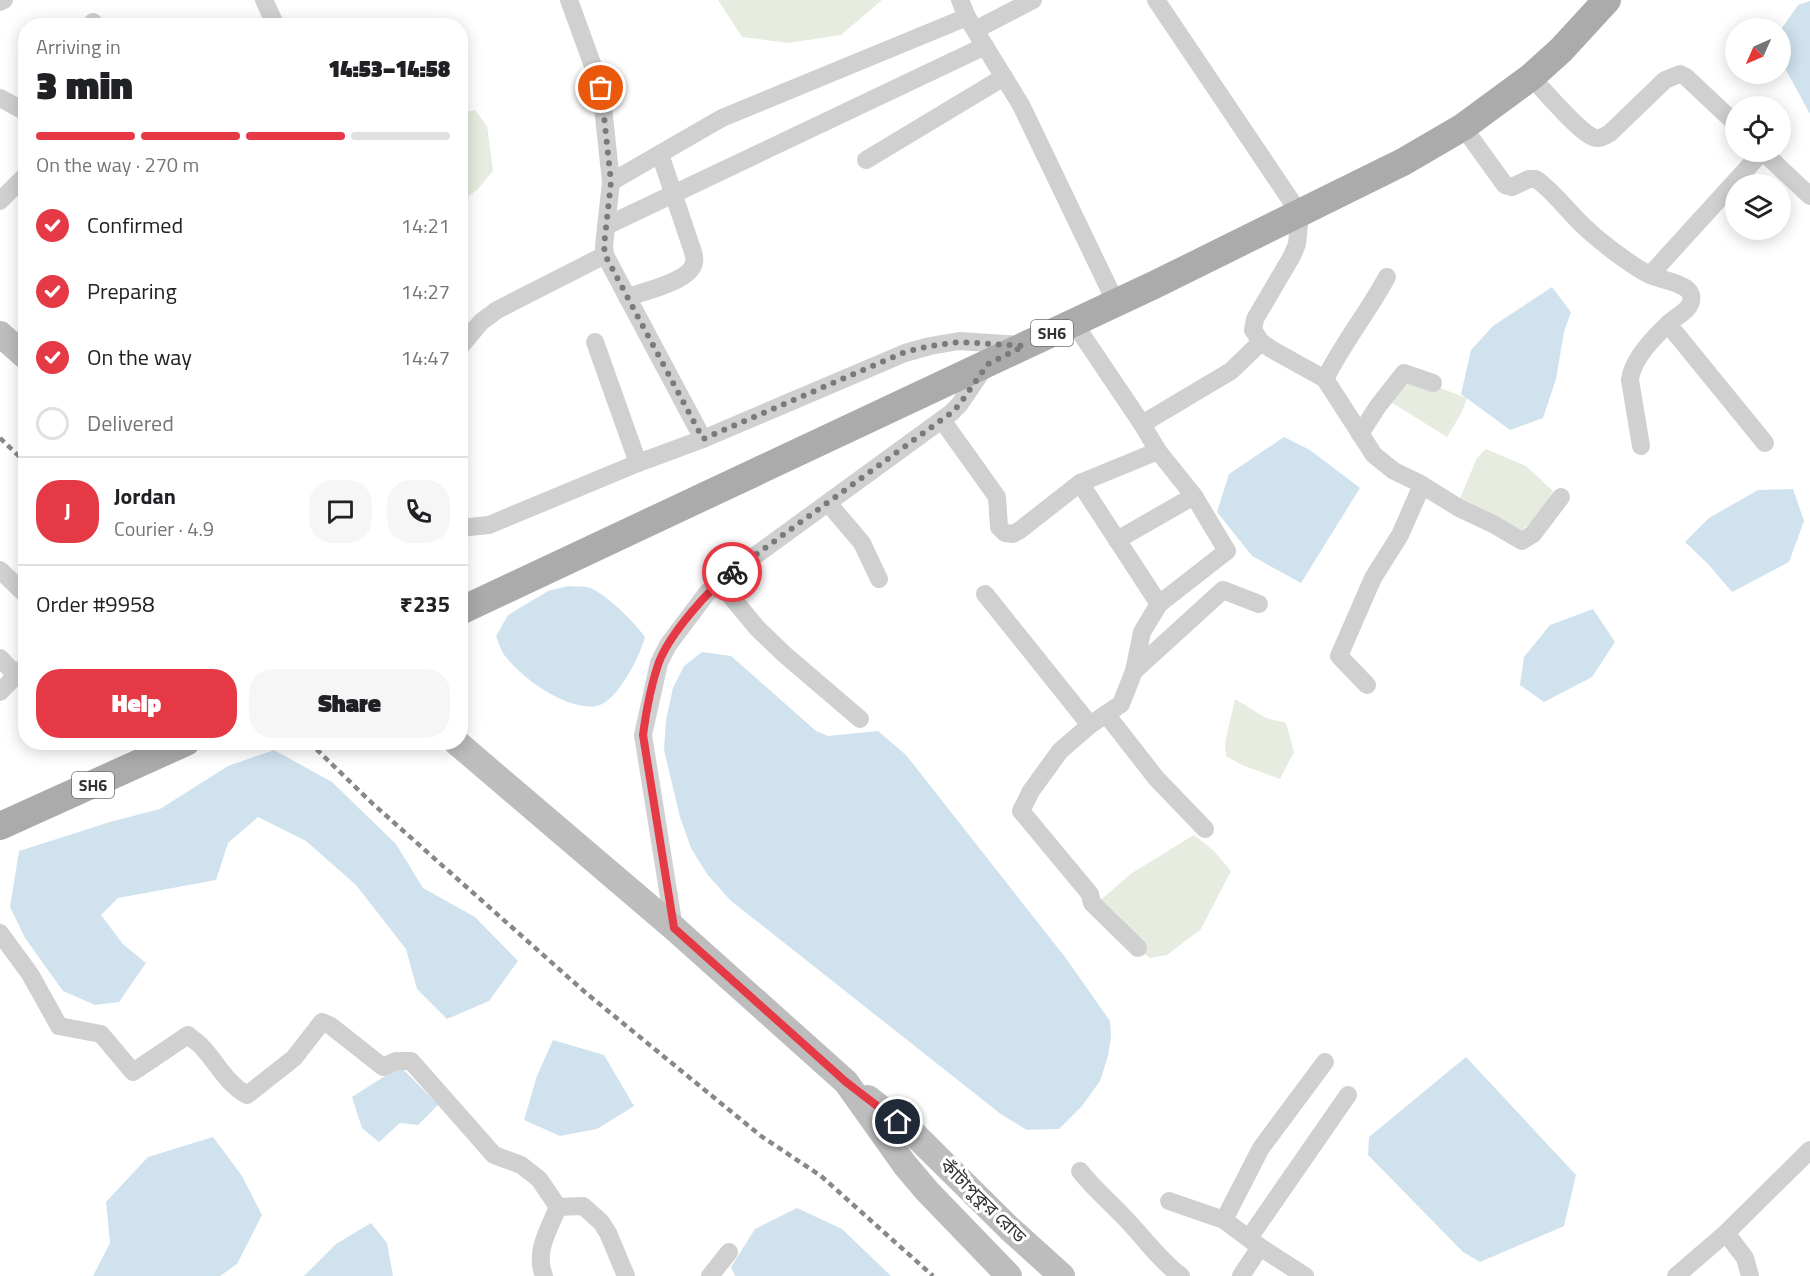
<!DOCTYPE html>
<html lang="en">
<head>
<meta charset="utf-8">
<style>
	:root { --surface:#fff; --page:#f6f6f6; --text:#202124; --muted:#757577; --line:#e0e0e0; --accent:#e63946 }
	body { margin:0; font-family:"Titillium Web","Noto Sans Bengali",sans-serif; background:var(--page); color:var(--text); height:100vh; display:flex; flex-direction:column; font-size:22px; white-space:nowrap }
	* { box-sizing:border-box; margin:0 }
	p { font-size:20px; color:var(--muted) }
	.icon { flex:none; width:33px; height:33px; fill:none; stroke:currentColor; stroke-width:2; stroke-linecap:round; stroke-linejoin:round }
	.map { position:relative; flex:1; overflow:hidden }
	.side { position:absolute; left:18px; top:18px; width:450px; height:732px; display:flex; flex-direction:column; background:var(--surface); border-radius:24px; box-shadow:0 3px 15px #0003 }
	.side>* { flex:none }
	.needle { width:39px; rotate:225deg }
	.tools { position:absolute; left:1725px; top:18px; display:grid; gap:12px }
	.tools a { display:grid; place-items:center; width:66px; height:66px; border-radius:50%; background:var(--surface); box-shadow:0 3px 15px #0003; font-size:30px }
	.pin { position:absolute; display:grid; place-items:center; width:51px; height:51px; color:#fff; margin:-26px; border:3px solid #fff; border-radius:50%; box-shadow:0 2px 6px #0007 }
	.courier { position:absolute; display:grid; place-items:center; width:60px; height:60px; margin:-30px; border:4px solid #e63946; border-radius:50%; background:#fff; color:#222; box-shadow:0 2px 8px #0007 }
	.summary em { font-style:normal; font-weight:800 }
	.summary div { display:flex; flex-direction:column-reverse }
	.summary { display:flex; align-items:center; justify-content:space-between; height:102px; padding:0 18px }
	h1 { font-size:39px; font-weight:800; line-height:45px }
	.bar { display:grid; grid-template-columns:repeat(4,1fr); gap:9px 6px; align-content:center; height:72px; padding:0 18px }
	.bar i { height:8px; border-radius:4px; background:var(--line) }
	.bar .current { background:var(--accent) }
	.bar p { grid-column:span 4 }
	.line { display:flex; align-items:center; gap:15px; padding:0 18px; border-top:2px solid var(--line) }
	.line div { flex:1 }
	.round { display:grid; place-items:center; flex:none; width:63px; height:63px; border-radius:24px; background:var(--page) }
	ol { padding:0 18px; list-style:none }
	li { display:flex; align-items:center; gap:18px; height:66px }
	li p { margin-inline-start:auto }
	li .icon { padding:6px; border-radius:50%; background:var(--accent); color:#fff; stroke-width:4 }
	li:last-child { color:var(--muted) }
	li i { width:33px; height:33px; border:3px solid var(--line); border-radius:50% }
	.cta { display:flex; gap:12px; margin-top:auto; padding:12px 18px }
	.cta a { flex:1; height:69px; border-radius:24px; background:var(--accent); color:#fff; font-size:24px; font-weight:800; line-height:69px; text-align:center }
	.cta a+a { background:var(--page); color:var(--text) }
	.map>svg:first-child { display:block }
</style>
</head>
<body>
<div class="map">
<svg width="1810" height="1276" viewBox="0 0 1810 1276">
	<rect width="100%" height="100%" fill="#fff"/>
	<g fill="#e6ecdf">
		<path d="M718,0H882L841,35L788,43L742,37Z"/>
		<path d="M475,110L487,126L493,171L477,190L461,201V113Z"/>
		<path d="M1405,375L1467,398L1462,412L1447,437L1386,399Z"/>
		<path d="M1486,449L1526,466L1553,491C1544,507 1535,522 1519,532L1460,498L1477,458Z"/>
		<path d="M1235,699L1266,718L1286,723L1294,752L1280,779L1242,765L1226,756L1225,743Z"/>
		<path d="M1194,835L1214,851L1231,871L1201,929L1167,955L1150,958L1108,924L1097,903L1132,873Z"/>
	</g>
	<g fill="#cfe2ee">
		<path d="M1810,1V114L1781,61L1780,31L1798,5Z"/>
		<path d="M1552,287L1571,312L1564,332L1556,379L1543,418L1510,430L1461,394L1471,350L1493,326Z"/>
		<path d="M1284,437L1310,450L1360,488L1301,583L1252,556L1217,512L1229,474Z"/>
		<path d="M1793,489L1804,521L1789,562L1732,592L1708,564L1685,542L1709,518L1758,490Z"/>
		<path d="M568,586C574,587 581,586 587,587C604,591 635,623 645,637C640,656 617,703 596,706C568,711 522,679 506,657C501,652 499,643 496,636L508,615L548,591Z"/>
		<path d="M1593,609L1615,642L1592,677L1544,702L1520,685L1524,657L1550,625Z"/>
		<path d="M702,652L731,656L816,731L828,736L878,731L906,755L1065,957L1110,1021L1111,1037L1108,1056L1100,1081L1082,1106L1059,1129L1027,1130L1002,1115L730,900L707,874L691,848L680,817L664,750L666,720L673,688L684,666Z"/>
		<path d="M274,750L332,782L396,844L423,888L475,917L518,961L489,1001L447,1019L417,989L406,949L356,885L306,841L258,817L228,843L216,880L118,898L101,915L123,944L146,963L119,1002L95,1005L63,991L25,938L10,907L19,851L110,822L160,809L228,766Z"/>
		<path d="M553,1040L604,1055L634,1106L597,1129L560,1136L524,1120L537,1076Z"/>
		<path d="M1466,1057L1576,1175L1564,1226L1480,1262L1463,1252L1368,1155L1369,1137Z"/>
		<path d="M396,1069H403L438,1105L418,1125L400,1123L379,1142L362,1128L352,1097Z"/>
		<path d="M213,1137L242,1176L262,1215L237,1264L220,1276H93L110,1243L106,1202L148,1157Z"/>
		<path d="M797,1208L842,1229L891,1276H735L731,1267L755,1229Z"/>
		<path d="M371,1223L387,1243L393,1276H304L336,1244Z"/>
	</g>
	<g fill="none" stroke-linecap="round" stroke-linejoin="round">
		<g stroke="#d0d0d0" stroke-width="18">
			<path d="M264,0L276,26"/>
			<path d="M569,0L601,88L611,182L604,246L605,255L703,439"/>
			<path d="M960,0L967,17L1021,105L1116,303"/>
			<path d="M1156,0L1300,214L1297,244L1292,256L1255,319L1253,330L1261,342L1271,349L1325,379L1374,455L1394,471L1417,482L1459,508L1493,524L1522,541L1533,534L1561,497"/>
			<path d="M0,2L4,0"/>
			<path d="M93,22L96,26"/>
			<path d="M975,30L1033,0"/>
			<path d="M1531,77C1543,89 1579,132 1593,137C1599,140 1605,136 1610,133L1665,80L1680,74L1686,77L1736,124"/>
			<path d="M0,98L26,112"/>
			<path d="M1463,127L1505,185L1512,187L1529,179H1536C1556,193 1570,215 1589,231C1602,243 1632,266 1648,274C1660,281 1702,283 1689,306C1685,313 1674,318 1668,324C1654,337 1632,360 1630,380L1641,446"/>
			<path d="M1763,152L1810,196"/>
			<path d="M866,160L1004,77"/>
			<path d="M611,182L722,118L967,17"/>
			<path d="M0,201L26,175"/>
			<path d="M606,226L985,46"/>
			<path d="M1650,275L1762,152"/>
			<path d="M627,297C643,292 692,281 694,262C695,259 694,256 693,252L660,154"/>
			<path d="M1074,323L1142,424L1158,451L1194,496L1227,551L1159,604L1142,632L1134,671L1121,704L1090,725L1060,751L1031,791L1021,811L1090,894L1092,903L1138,948"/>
			<path d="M1668,324L1765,443"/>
			<path d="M595,342L638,463"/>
			<path d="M460,347L481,322L497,310L605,255"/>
			<path d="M1325,379C1343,343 1368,312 1387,277"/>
			<path d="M942,420L997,497L999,527L1005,533L1013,534L1020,530L1080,483L1158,451"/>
			<path d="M1142,424L1231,371L1261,342"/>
			<path d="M1360,434L1378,406L1404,373L1433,383"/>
			<path d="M1080,483L1159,604"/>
			<path d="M828,503L862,543L879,579"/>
			<path d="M460,528L489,525L638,463L703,439L905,353L930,346L959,341L1020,345"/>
			<path d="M1117,540L1194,496"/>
			<path d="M0,570L26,595"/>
			<path d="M719,582L757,628L784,654L860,719"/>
			<path d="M985,594L1090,725"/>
			<path d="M0,658L16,675"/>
			<path d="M1134,671L1223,590L1259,604"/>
			<path d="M1367,685L1339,656L1373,578L1400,535L1422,485"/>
			<path d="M0,692L26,665"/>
			<path d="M1106,714L1156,778L1205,829"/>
			<path d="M674,928L643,735L659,663L668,645L707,593L719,582L951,413L959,405L985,367"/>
			<path d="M0,933L30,974L59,1026L101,1034L133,1072L188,1035C192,1039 198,1042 202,1047C218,1064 226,1083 247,1095L294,1058L322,1022L331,1026L383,1067L396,1061H411L494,1155L521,1165L539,1179L558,1207C549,1229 534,1252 544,1276"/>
			<path d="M1080,1171C1093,1188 1108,1200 1122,1215C1142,1235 1158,1259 1181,1276"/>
			<path d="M1169,1201L1224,1220"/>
			<path d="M558,1207L583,1206L601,1222L608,1233L626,1276"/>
			<path d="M1726,1233L1745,1258L1750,1276"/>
			<path d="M1249,1238L1348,1095"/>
			<path d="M1260,1247L1305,1276"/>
			<path d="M710,1276L729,1252"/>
			<path d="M1241,1276L1260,1247L1224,1220L1261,1148L1325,1062"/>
			<path d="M1676,1276L1726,1233L1810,1150"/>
		</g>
		<g stroke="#bdbdbd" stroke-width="26">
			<path d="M0,334L26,357"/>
			<path d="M456,742L674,928L846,1082L905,1165L927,1191L1009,1276"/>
			<path d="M868,1098L915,1135L1010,1229L1062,1276"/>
		</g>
		<g stroke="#ababab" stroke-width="28">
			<path d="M460,611L1154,285L1403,162L1463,127L1531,77L1561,50L1607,0"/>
			<path d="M0,826L186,742"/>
		</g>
		<g stroke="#888" stroke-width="4.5" stroke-dasharray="6 4.5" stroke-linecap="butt">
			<path d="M0,438L26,463"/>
			<path d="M309,742L373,804L586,993L761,1136L821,1176L933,1276"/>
		</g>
	</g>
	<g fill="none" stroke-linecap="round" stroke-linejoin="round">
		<path stroke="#7a7a7a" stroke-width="6" stroke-dasharray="0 10.8" d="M601,88L611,182L604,246L605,255L703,439L905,352L930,346L959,342L1024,346L988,364L959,405L951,413L732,572"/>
		<path stroke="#e63946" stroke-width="8" d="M732,572C707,591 670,634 659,662C651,685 646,712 643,735L674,928L846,1082L898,1122"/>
	</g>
	<g text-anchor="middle" stroke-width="6" stroke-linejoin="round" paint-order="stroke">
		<g fill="#fff" stroke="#707070" stroke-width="1.5">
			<rect x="1031" y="320" width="42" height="26" rx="4.5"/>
			<rect x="72" y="772" width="42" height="26" rx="4.5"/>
		</g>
		<g font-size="16" font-weight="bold" fill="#333">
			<text x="1052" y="339">SH6</text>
			<text x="93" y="791">SH6</text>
		</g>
		<g font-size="18" fill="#333" stroke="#fff">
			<text transform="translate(983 1201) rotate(44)" y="6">কাঁটাপুকুর রোড</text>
		</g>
	</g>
</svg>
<div class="tools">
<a><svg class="needle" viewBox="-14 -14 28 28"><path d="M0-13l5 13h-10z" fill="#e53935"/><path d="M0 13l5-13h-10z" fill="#757577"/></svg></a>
<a><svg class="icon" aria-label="locate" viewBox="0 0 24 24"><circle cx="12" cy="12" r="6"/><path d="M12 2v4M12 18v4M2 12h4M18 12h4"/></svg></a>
<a><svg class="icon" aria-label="layers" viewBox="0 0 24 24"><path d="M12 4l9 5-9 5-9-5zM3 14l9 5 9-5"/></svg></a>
</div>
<div class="pin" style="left:601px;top:88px;background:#ea580c"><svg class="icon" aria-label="bag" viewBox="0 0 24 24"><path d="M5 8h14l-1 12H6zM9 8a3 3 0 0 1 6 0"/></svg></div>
<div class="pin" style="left:898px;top:1122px;background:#1f2937"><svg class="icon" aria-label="home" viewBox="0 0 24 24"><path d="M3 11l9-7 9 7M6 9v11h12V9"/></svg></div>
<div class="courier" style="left:732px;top:572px"><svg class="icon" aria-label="bike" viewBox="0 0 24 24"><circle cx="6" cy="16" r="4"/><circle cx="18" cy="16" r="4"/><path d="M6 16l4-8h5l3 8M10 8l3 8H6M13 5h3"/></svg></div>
<section class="side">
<div class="summary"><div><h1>3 min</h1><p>Arriving in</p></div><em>14:53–14:58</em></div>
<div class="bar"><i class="current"></i><i class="current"></i><i class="current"></i><i></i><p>On the way · 270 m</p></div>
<ol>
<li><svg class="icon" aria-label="check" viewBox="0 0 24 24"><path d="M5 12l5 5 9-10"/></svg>Confirmed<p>14:21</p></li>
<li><svg class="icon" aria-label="check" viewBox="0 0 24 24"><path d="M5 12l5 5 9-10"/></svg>Preparing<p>14:27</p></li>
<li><svg class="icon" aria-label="check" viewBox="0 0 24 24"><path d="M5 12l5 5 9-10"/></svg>On the way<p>14:47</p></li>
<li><i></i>Delivered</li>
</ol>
<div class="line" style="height:108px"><b class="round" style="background:var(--accent);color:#fff">J</b><div><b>Jordan</b><p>Courier · 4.9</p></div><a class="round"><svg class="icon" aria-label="chat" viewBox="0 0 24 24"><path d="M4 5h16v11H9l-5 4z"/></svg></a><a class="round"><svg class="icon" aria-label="phone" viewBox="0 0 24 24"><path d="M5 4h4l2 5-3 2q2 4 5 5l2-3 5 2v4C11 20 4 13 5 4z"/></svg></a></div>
<div class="line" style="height:78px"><div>Order #9958</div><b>₹235</b></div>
<div class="cta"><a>Help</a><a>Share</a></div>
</section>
</div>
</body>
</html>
